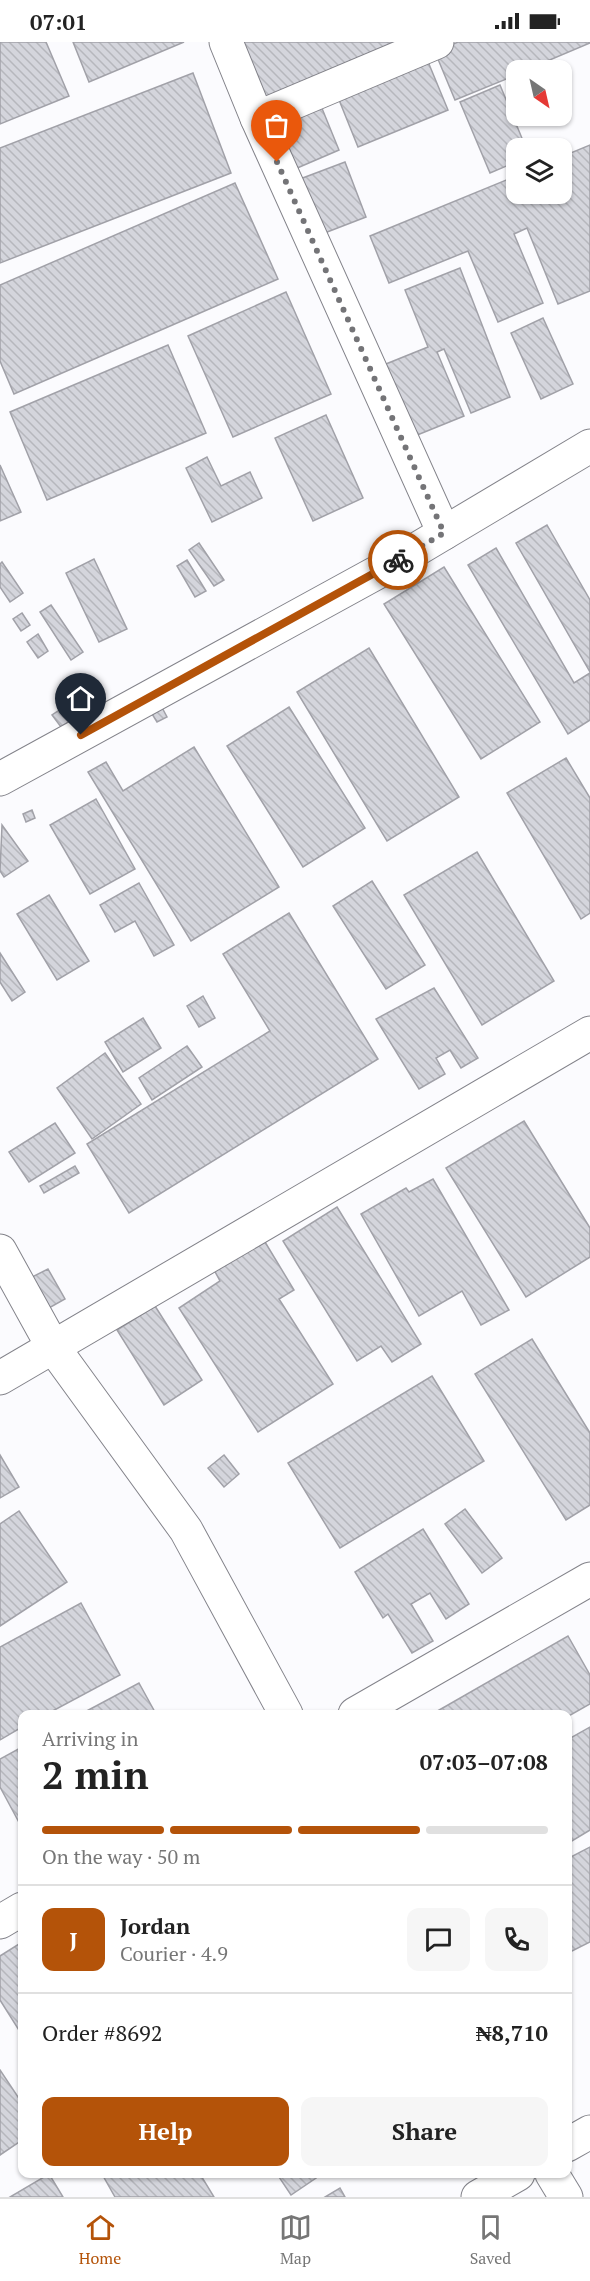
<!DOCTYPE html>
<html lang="en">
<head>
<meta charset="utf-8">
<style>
	:root { --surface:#fff; --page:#f6f6f6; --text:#222; --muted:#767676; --line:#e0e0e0; --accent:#b45309 }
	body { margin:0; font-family:"PT Serif",serif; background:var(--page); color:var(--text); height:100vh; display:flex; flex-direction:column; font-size:22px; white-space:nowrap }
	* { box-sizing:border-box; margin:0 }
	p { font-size:20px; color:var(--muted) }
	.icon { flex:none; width:33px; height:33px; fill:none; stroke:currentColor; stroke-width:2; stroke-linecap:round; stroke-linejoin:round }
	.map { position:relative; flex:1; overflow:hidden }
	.drawer { position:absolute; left:18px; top:1668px; width:554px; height:468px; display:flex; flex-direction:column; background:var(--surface); border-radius:12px; box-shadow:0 2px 4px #0004 }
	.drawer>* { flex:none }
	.needle { width:39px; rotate:146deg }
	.tools { position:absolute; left:506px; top:18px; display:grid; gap:12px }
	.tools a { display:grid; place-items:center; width:66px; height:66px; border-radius:12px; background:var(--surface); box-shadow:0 2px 4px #0004; font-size:30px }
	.pin { position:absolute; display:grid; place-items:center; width:51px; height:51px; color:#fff; margin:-62px -26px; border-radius:50% 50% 50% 0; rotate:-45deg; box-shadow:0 0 6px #0007 }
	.pin .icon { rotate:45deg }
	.courier { position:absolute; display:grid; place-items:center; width:60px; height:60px; margin:-30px; border:4px solid #b45309; border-radius:50%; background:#fff; color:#222; box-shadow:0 2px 8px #0007 }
	.overview em { font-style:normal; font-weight:600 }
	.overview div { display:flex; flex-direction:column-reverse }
	.overview { display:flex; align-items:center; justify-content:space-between; height:102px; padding:0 24px }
	h1 { font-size:39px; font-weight:600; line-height:45px }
	.bar { display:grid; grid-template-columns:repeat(4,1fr); gap:9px 6px; align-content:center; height:72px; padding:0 24px }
	.bar i { height:8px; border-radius:4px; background:var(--line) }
	.bar .active { background:var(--accent) }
	.bar p { grid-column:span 4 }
	.line { display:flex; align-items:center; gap:15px; padding:0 24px; border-top:2px solid var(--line) }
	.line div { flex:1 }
	.round { display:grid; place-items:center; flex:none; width:63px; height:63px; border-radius:12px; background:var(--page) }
	.action { display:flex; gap:12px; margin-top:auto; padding:12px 24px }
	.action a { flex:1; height:69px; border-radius:12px; background:var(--accent); color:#fff; font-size:24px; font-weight:600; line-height:69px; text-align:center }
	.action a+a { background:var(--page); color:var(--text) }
	.status { display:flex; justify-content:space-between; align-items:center; height:42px; padding:0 30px; background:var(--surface); direction:ltr }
	.status svg { height:16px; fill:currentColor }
	.tabs { display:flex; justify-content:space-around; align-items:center; height:84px; border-top:2px solid var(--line); background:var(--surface); font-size:16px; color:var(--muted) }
	.tabs a { display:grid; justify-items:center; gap:3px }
	.tabs .active { color:var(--accent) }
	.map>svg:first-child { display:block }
</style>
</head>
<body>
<div class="status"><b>07:01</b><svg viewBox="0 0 49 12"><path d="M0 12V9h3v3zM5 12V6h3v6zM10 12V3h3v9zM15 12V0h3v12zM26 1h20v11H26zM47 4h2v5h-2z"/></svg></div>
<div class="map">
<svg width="590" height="2155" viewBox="0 0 590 2155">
	<defs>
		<pattern id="building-back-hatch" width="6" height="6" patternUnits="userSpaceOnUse" patternTransform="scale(1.5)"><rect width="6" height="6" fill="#d4d5dc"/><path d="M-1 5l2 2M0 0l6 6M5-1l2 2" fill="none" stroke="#b6b7bd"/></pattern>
	</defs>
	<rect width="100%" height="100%" fill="#fbfbfe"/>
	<g fill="url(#building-back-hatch)" stroke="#a1a1a8" stroke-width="1.5">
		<path d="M0,0H46L69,54L0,82Z"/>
		<path d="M73,0H184L89,40Z"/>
		<path d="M234,0H408L261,63Z"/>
		<path d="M458,0H590V1L526,28H516V33L455,58L435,10Z"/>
		<path d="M424,10L448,68L358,105L335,48Z"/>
		<path d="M193,31L231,131L0,221V106Z"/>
		<path d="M500,43L526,106H516V120L490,131L460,60Z"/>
		<path d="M319,59L339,108L295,127L273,78Z"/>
		<path d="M590,103V249L558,262L527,186L514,192L543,261L498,280L468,209L389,241L370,194L516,134V152H561V115Z"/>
		<path d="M345,120L366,175L322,192L300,137Z"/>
		<path d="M235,141L278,237L14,352L0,319V243Z"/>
		<path d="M460,226L510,355L471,371L444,307L437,310L464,374L405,398L376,326L428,305L405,248Z"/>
		<path d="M286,250L331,352L233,395L188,294Z"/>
		<path d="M543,276L573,342L541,357L511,291Z"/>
		<path d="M168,303L206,391L47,458L10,370Z"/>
		<path d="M326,373L363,456L313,479L275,396Z"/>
		<path d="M207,415L221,444L250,430L262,456L212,480L186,426Z"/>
		<path d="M0,423L21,470L0,479Z"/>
		<path d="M547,483L590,558V630L516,501Z"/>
		<path d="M199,501L224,538L214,544L189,508Z"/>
		<path d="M496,506L574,641L590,631V678L568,692L468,523Z"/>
		<path d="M94,517L127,587L99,600L66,531Z"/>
		<path d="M187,518L206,549L195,555L177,524Z"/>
		<path d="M2,520L23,551L10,560L0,545V522Z"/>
		<path d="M444,525L540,680L481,717L384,562Z"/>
		<path d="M51,563L83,610L71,618L40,570Z"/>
		<path d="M22,571L30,583L21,589L13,577Z"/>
		<path d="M38,592L48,609L38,616L27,600Z"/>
		<path d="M369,606L459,755L387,799L297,650Z"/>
		<path d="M94,645L102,658L61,685L52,673Z"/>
		<path d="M159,660L167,675L157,680L149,667Z"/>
		<path d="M289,665L365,786L303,825L227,704Z"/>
		<path d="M194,705L279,845L191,899L88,730L106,720L123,749Z"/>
		<path d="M566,716L590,756V871L581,877L507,751Z"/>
		<path d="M96,757L135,827L90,852L50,783Z"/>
		<path d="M32,768L35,776L26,780L23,772Z"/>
		<path d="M2,783L28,819L4,835L0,829Z"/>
		<path d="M477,810L554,939L482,983L404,853Z"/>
		<path d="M372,839L425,923L386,947L333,864Z"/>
		<path d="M139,841L174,903L154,914L135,879L115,890L100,863Z"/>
		<path d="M49,853L89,919L57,938L17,872Z"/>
		<path d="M289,871L378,1017L129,1171L87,1102L270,989L223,912Z"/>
		<path d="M0,911L25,950L12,959L0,940Z"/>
		<path d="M434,946L478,1016L461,1026L450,1008L436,1016L445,1032L419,1047L376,977Z"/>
		<path d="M203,954L215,976L199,985L187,964Z"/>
		<path d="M143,976L161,1006L123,1030L105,1000Z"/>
		<path d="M187,1004L202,1025L152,1058L139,1036Z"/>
		<path d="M105,1011L141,1062L92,1097L57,1046Z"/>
		<path d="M524,1079L590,1186V1215L526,1255L446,1126Z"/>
		<path d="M55,1081L75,1111L29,1140L9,1110Z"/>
		<path d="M75,1124L79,1131L44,1151L40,1144Z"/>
		<path d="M433,1137L509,1268L481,1283L462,1249L419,1274L361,1172L406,1146L409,1150Z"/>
		<path d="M337,1165L421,1302L392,1320L381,1304L357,1319L283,1199Z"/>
		<path d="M262,1195L294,1248L279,1257L333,1342L258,1390L179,1266L220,1239L213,1226Z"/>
		<path d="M48,1227L65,1257L49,1266L32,1235Z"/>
		<path d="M155,1264L202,1338L164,1363L117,1288Z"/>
		<path d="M532,1297L590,1391V1463L566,1478L475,1332Z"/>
		<path d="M432,1334L484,1419L340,1506L288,1421Z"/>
		<path d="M0,1413L19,1445L0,1456Z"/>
		<path d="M224,1413L239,1432L224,1445L208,1426Z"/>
		<path d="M465,1467L502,1516L482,1531L445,1482Z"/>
		<path d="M19,1469L67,1540L0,1584V1482Z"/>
		<path d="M423,1487L469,1562L446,1577L430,1551L411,1562L433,1599L412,1611L388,1572L383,1576L355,1530Z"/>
		<path d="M81,1561L120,1633L47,1672H22V1685L0,1698V1605Z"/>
		<path d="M568,1594L590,1633V1662L567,1675V1672H435L434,1671Z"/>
		<path d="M139,1641L156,1672H81Z"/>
		<path d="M590,1685V1788L567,1802V1698Z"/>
		<path d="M22,1705V1786L0,1745V1717Z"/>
		<path d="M590,1805V1900L572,1909L567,1900V1817Z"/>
		<path d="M22,1900V1993L0,1958V1914Z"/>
		<path d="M0,2028L22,2061V2098L0,2113Z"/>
		<path d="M49,2132L63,2155H10Z"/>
		<path d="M102,2132H200L214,2155H115Z"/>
		<path d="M277,2132H313L316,2136L291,2153Z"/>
		<path d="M340,2146L345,2155H325Z"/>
	</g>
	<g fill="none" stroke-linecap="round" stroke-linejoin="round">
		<g stroke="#83838a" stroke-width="35">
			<g id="minor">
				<path d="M226,0L257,76L444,491"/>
				<path d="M257,76L437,0"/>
				<path d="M0,1209L53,1305L186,1488L286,1672"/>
				<path d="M0,1336L590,991"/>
				<path d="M355,1672L590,1537"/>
				<path d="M0,1880L22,1867"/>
				<path d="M567,2103L590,2090"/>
				<path d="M552,2132L566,2155"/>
				<path d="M478,2155L518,2132"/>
			</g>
		</g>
		<g stroke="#83838a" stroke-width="35">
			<path id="tertiary" d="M0,737L387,525L590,404"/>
		</g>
		<use href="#minor" stroke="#fff" stroke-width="33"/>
		<use href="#tertiary" stroke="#fff" stroke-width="33"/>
	</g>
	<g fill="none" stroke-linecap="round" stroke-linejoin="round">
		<path stroke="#747477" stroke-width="6" stroke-dasharray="0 10.8" d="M277,120L444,491L398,518"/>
		<path stroke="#b45309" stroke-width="8" d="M81,693L398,518"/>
	</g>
</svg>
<div class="tools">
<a><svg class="needle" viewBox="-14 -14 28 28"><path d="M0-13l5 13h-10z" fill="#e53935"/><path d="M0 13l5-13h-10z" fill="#767676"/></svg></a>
<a><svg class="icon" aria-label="layers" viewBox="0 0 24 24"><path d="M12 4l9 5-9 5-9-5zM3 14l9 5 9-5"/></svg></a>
</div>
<div class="pin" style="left:277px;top:120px;background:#ea580c"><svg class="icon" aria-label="bag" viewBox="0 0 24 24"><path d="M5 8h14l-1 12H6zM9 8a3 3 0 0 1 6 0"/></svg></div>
<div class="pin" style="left:81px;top:693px;background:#1f2937"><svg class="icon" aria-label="home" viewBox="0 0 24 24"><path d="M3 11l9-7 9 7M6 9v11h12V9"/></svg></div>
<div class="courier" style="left:398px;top:518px"><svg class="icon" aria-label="bike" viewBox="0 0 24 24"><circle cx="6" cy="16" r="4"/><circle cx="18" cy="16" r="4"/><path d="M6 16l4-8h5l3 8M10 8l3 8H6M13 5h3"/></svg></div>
<section class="drawer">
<div class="overview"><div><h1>2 min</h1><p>Arriving in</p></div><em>07:03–07:08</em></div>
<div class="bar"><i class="active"></i><i class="active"></i><i class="active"></i><i></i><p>On the way · 50 m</p></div>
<div class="line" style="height:108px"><b class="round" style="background:var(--accent);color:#fff">J</b><div><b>Jordan</b><p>Courier · 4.9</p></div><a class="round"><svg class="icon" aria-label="chat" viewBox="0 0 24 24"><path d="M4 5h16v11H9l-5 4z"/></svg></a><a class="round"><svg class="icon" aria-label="phone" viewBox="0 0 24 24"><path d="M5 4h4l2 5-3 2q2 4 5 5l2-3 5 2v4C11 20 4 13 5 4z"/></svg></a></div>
<div class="line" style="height:78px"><div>Order #8692</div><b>₦8,710</b></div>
<div class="action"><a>Help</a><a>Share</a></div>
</section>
</div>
<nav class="tabs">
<a class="active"><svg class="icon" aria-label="home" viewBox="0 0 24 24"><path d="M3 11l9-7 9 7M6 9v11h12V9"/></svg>Home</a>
<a><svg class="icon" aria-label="map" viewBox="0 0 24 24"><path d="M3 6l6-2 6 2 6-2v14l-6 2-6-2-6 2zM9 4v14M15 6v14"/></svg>Map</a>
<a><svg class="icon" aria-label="saved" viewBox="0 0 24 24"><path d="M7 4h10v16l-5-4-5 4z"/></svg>Saved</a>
</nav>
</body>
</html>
